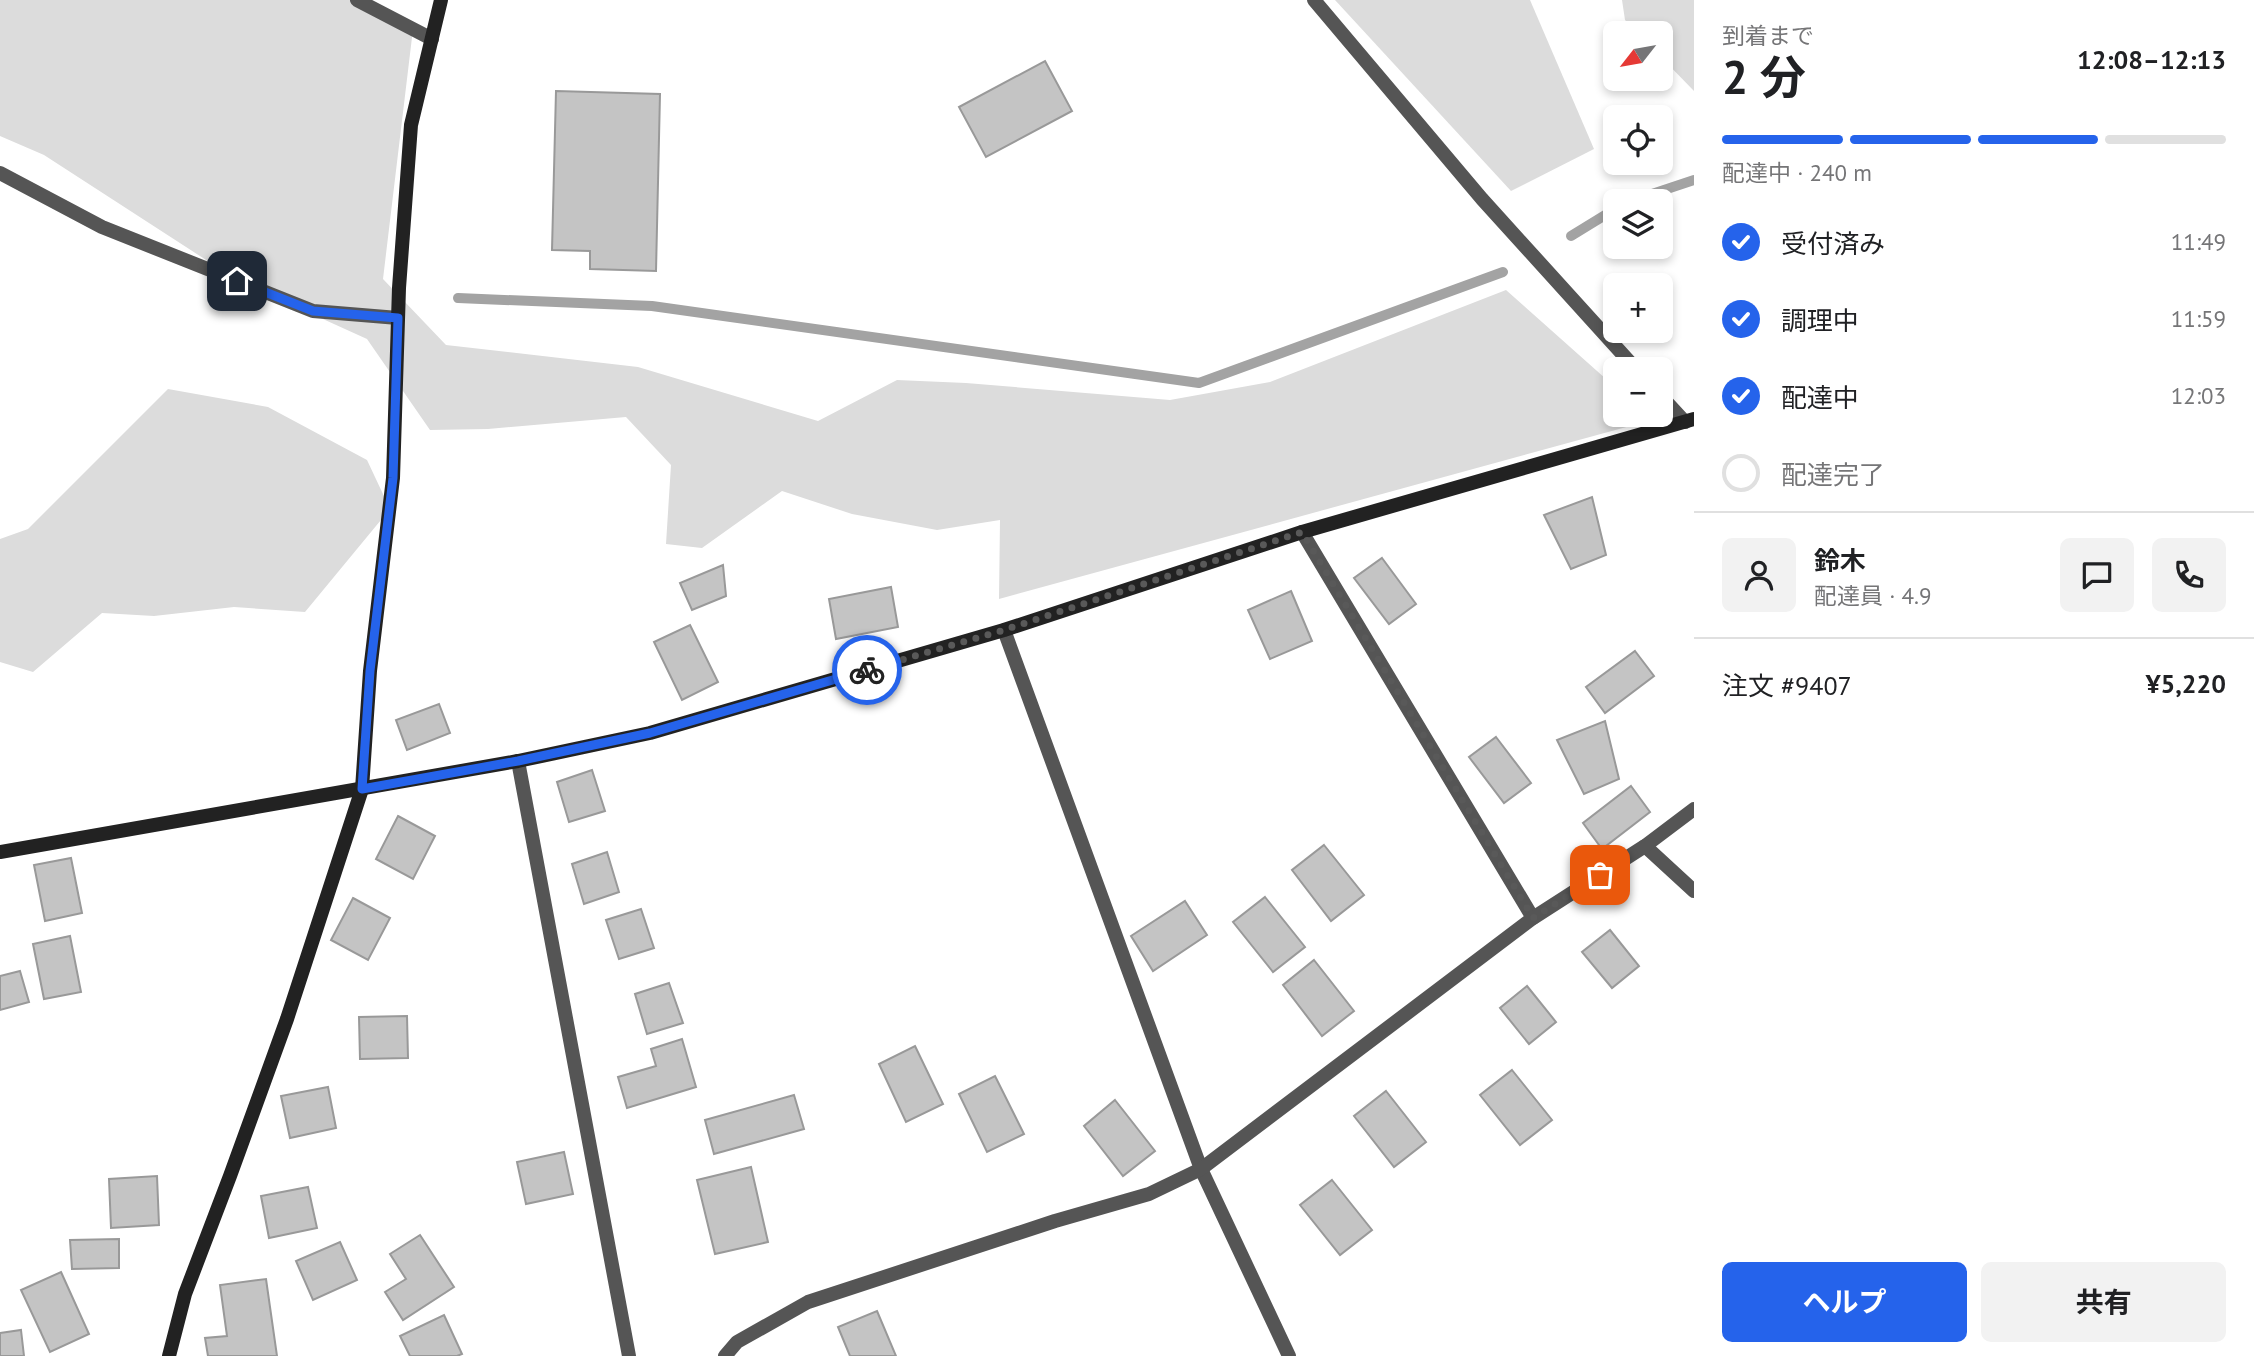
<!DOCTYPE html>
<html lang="ja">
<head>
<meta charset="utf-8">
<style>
	:root { --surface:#fff; --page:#f2f2f2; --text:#202124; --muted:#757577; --line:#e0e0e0; --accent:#2563eb }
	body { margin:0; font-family:"PT Sans","Noto Sans JP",sans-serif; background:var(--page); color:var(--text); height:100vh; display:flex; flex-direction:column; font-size:26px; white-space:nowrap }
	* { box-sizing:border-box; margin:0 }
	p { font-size:23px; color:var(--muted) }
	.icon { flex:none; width:38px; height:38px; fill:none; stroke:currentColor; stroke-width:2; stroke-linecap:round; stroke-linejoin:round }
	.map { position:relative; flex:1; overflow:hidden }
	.details { display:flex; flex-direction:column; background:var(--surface); width:560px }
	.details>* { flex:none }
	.needle { width:46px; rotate:239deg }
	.fabs { position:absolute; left:1603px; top:21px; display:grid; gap:14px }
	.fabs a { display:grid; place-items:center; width:70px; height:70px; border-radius:10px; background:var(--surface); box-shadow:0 4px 10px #0003; font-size:35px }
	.pin { position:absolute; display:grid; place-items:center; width:60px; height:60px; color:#fff; margin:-30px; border-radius:14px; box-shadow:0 4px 10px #0006 }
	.courier { position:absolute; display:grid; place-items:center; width:70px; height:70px; margin:-35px; border:5px solid #2563eb; border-radius:50%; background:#fff; color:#222; box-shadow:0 2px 9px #0007 }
	.headline em { font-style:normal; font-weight:700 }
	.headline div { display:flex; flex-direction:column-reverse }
	.headline { display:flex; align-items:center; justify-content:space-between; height:119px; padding:0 28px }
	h1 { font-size:46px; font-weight:700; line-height:52px }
	.bar { display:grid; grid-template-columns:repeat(4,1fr); gap:10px 7px; align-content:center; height:84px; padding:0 28px }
	.bar i { height:9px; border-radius:5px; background:var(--line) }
	.bar .active { background:var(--accent) }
	.bar p { grid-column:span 4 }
	.line { display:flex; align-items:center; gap:18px; padding:0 28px; border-top:2px solid var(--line) }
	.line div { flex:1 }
	.round { display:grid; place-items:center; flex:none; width:74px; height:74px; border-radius:10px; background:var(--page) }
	ol { padding:0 28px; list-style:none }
	li { display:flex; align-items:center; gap:21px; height:77px }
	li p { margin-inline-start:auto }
	li .icon { padding:7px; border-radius:50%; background:var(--accent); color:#fff; stroke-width:4 }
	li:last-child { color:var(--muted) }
	li i { width:38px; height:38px; border:4px solid var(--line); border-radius:50% }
	.action { display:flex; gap:14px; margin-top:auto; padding:14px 28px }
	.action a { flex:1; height:80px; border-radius:10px; background:var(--accent); color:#fff; font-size:28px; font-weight:700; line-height:80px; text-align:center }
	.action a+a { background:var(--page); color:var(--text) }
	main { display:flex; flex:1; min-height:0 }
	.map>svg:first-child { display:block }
</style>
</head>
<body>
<main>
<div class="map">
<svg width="1694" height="1356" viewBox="0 0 1694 1356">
	<rect width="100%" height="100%" fill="#fff"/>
	<g fill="#dcdcdc">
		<path d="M0,0H357L413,29L383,279L446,345L638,367L818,421L897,380L966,383L1170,400L1270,382L1506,290L1615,387V415H1646L1652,420L999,599L1000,520L937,530L852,514L782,491L702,548L666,544L671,465L626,417L488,429L430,430L367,339L237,280L44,155L0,136Z"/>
		<path d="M1335,0H1530L1594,149L1511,191Z"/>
		<path d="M1622,0H1694V91L1661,57V33H1638L1625,20Z"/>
		<path d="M168,389L268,407L367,460L390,509L305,612L234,607L154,616L102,613L33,672L0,662V539L28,529Z"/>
	</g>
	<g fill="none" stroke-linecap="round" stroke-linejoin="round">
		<g stroke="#a3a3a3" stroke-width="10">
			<path d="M1631,201L1694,180"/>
			<path d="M1571,236L1615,209"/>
			<path d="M458,298L652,306L1199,383L1503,272"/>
		</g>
	</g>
	<g fill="#c4c4c4" stroke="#999" stroke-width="2">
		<path d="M1045,61L1072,111L986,157L959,107Z"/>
		<path d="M556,91L660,94L656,271L590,269V251L552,250Z"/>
		<path d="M1592,497L1606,555L1571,569L1544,515Z"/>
		<path d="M1382,558L1416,604L1389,624L1354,578Z"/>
		<path d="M723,565L726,596L692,610L680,583Z"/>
		<path d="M891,587L898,627L836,639L829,599Z"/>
		<path d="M1291,591L1312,641L1270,659L1248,610Z"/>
		<path d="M690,625L718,682L682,700L654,642Z"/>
		<path d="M1635,651L1654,676L1605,713L1586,687Z"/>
		<path d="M439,704L450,733L407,750L396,720Z"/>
		<path d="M1605,721L1619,779L1584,794L1557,740Z"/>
		<path d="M1496,737L1531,783L1504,803L1469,757Z"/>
		<path d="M592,770L605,811L569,822L557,782Z"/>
		<path d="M1631,786L1650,812L1602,849L1583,823Z"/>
		<path d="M398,816L435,836L413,879L376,859Z"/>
		<path d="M1324,845L1364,895L1331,921L1292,870Z"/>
		<path d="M607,852L619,892L584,904L572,864Z"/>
		<path d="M71,858L82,913L45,921L34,865Z"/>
		<path d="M1265,897L1305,947L1273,972L1233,922Z"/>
		<path d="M353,898L390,918L368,960L331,940Z"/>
		<path d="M1185,901L1207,935L1153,971L1131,936Z"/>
		<path d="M641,909L654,948L619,959L606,920Z"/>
		<path d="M1610,930L1639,966L1612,988L1582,952Z"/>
		<path d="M70,936L81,992L44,999L33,944Z"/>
		<path d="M1314,960L1354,1011L1322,1036L1283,985Z"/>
		<path d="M20,971L29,1002L0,1010V976Z"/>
		<path d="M669,983L683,1023L647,1034L635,994Z"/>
		<path d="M1527,986L1556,1022L1529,1044L1500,1008Z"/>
		<path d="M407,1016L408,1058L360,1059L359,1017Z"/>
		<path d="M682,1039L696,1087L627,1108L618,1077L656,1066L651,1049Z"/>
		<path d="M915,1046L943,1104L906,1122L879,1064Z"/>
		<path d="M1512,1070L1552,1120L1520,1145L1480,1095Z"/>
		<path d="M995,1076L1024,1134L987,1152L959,1094Z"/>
		<path d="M328,1087L336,1128L290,1138L281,1096Z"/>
		<path d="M1386,1091L1426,1142L1394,1167L1354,1116Z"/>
		<path d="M794,1095L804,1129L714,1154L705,1120Z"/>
		<path d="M1115,1100L1155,1151L1123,1176L1084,1126Z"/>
		<path d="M564,1152L573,1194L526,1204L517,1162Z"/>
		<path d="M751,1167L768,1242L715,1254L697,1180Z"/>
		<path d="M157,1176L159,1225L111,1228L109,1179Z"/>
		<path d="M1332,1180L1372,1230L1340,1255L1300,1205Z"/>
		<path d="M308,1187L317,1228L269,1238L261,1196Z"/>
		<path d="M420,1235L454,1287L403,1320L385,1292L406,1279L390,1254Z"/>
		<path d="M119,1239V1268L72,1269L70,1240Z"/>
		<path d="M340,1242L357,1280L313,1300L296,1261Z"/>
		<path d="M61,1272L89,1334L50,1352L21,1290Z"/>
		<path d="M266,1279L277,1356H208L205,1338L227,1336L220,1285Z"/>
		<path d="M877,1311L896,1356H850L838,1327Z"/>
		<path d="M444,1315L462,1354L457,1356H410L400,1336Z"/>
		<path d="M21,1330L24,1356H0V1333Z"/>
	</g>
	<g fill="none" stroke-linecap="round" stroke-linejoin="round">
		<g stroke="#555" stroke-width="14">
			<path d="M357,0L432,39"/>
			<path d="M1314,0L1482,199L1636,369"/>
			<path d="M0,173L102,227L313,311L398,318"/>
			<path d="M1661,396L1685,422"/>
			<path d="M1302,532L1533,918"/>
			<path d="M1004,630L1201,1169L1289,1356"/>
			<path d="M518,761L629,1356"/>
			<path d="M1645,846L1694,891"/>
			<path d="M725,1356L737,1342L808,1302L1055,1221L1149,1194L1201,1169L1533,918L1645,846L1694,809"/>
		</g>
		<g stroke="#222" stroke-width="14">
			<path d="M0,852L518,761L650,733L1004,630L1302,532L1694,419"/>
			<path d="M169,1356L185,1294L230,1176L287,1019L362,789L370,671L393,478L399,288L411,125L441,0"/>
		</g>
	</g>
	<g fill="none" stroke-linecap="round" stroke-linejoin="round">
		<path stroke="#595959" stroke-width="7" stroke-dasharray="0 12.6" d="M867,670L1004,630L1302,532L1533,918L1600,875"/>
		<path stroke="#2563eb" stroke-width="9" d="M237,281L313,311L398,318L393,478L370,671L362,789L518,761L650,733L867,670"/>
	</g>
</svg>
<div class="fabs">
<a><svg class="needle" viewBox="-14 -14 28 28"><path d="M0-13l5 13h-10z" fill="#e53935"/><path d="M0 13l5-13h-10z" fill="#757577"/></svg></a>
<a><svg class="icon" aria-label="locate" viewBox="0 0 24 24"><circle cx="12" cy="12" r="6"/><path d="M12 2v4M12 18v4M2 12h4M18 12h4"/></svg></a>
<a><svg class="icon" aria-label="layers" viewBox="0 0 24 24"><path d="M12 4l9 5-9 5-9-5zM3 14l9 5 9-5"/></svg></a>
<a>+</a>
<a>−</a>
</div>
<div class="pin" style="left:1600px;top:875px;background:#ea580c"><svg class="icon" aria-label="bag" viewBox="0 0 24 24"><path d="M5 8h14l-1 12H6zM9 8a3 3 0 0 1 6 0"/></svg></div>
<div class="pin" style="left:237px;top:281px;background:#1f2937"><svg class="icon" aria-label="home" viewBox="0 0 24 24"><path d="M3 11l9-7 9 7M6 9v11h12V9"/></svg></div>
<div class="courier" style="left:867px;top:670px"><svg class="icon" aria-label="bike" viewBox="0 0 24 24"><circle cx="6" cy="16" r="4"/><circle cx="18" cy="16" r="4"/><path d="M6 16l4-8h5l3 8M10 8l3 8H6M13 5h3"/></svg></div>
</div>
<section class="details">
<div class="headline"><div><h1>2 分</h1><p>到着まで</p></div><em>12:08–12:13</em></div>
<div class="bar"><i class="active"></i><i class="active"></i><i class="active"></i><i></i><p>配達中 · 240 m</p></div>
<ol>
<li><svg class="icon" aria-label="check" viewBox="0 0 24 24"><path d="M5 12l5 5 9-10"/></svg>受付済み<p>11:49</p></li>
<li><svg class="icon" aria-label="check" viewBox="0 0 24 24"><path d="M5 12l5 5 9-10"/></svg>調理中<p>11:59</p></li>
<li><svg class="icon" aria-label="check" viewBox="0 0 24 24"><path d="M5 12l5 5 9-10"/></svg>配達中<p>12:03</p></li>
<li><i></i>配達完了</li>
</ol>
<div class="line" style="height:126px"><a class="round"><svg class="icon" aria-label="person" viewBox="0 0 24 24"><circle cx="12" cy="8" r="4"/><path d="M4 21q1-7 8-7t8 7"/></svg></a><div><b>鈴木</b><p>配達員 · 4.9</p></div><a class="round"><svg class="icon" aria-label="chat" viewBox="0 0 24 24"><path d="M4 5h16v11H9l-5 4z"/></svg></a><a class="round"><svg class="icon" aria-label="phone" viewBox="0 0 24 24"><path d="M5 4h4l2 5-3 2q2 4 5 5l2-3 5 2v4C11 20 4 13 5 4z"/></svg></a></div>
<div class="line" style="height:91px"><div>注文 #9407</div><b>¥5,220</b></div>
<div class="action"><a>ヘルプ</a><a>共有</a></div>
</section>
</main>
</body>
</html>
